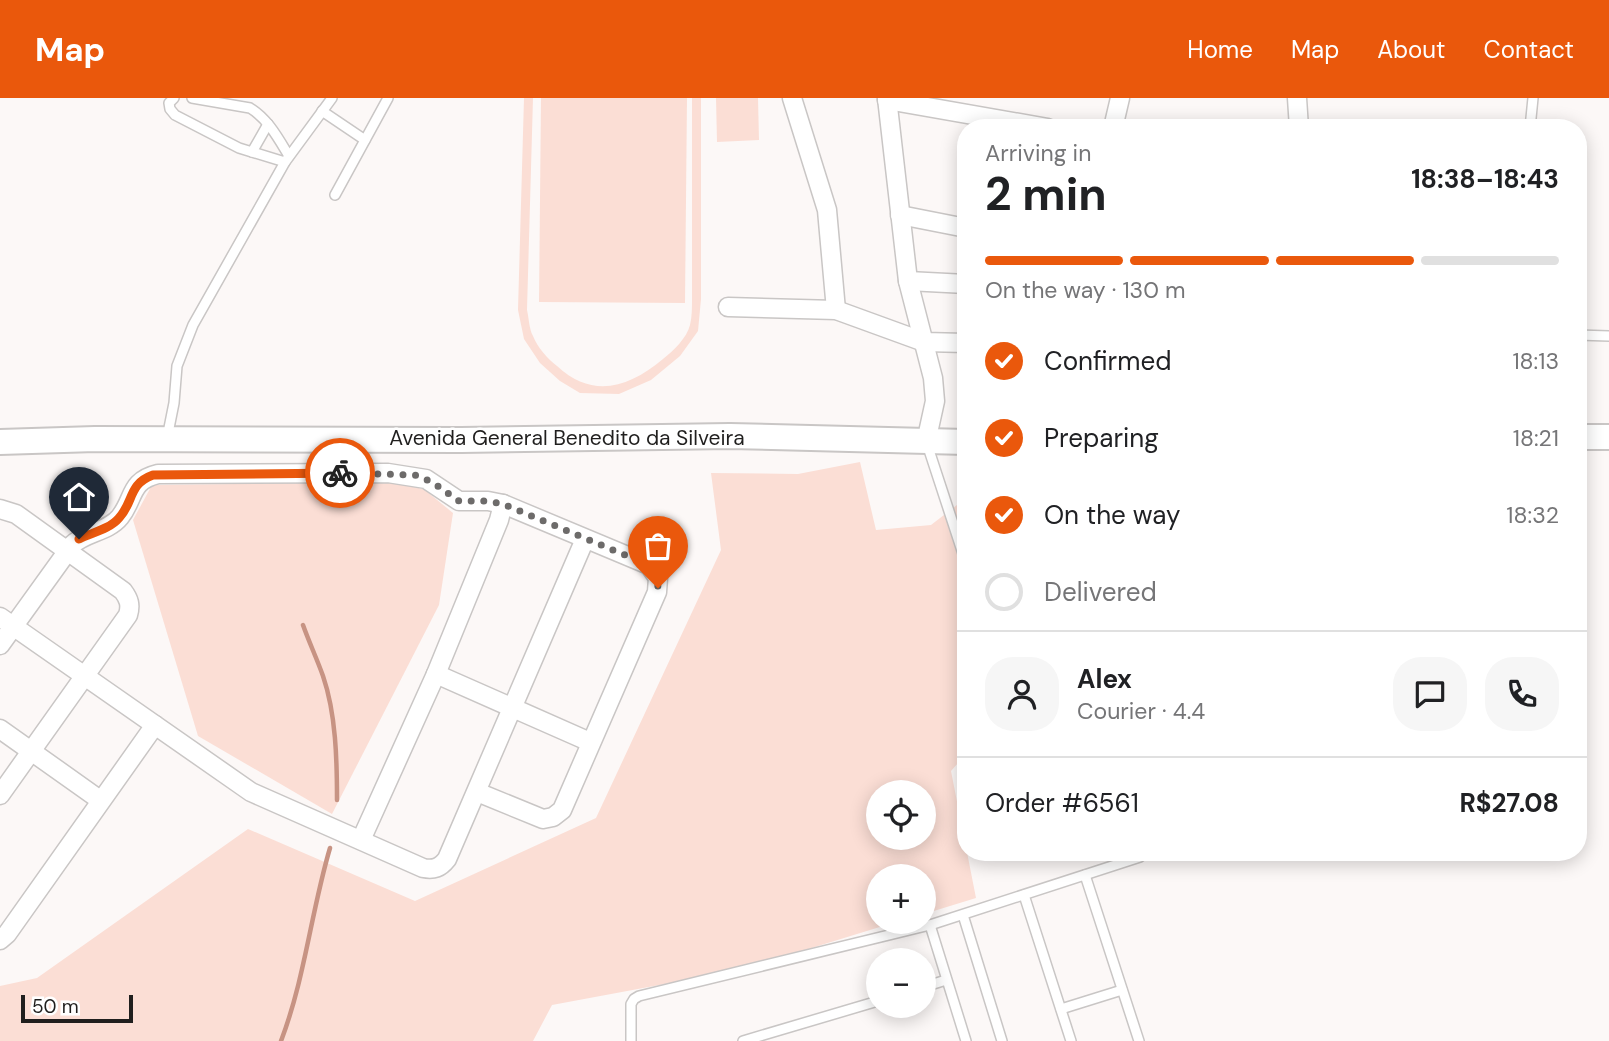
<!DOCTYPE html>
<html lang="en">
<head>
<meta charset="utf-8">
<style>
	:root { --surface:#fff; --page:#f6f6f6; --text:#202124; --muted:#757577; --line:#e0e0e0; --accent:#ea580c }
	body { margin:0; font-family:"DM Sans",sans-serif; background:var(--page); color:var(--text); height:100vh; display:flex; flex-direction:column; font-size:26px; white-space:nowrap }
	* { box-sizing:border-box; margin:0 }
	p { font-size:23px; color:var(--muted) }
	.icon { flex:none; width:38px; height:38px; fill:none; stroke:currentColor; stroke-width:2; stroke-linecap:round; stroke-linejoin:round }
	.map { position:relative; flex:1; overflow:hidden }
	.side { position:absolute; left:957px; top:21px; width:630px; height:742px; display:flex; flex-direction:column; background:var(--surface); border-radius:28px; box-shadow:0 4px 18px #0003 }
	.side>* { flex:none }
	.buttons { position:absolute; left:866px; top:682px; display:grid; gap:14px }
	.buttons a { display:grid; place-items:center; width:70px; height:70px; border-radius:50%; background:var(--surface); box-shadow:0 4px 18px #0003; font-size:35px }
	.scale { position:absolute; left:21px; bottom:18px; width:112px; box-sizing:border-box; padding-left:7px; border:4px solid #201f1e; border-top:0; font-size:19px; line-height:24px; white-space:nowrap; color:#201f1e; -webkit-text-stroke:5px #fff; paint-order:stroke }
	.pin { position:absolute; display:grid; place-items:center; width:60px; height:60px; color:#fff; margin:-72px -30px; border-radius:50% 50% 50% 0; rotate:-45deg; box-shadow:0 0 7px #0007 }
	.pin .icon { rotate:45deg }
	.courier { position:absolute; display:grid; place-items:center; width:70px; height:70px; margin:-35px; border:5px solid #ea580c; border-radius:50%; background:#fff; color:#222; box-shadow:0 2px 9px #0007 }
	.summary em { font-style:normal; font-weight:700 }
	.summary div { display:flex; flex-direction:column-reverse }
	.summary { display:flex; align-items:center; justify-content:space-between; height:119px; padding:0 28px }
	h1 { font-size:46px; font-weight:700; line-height:52px }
	.bar { display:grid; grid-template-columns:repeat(4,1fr); gap:10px 7px; align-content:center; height:84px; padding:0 28px }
	.bar i { height:9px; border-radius:5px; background:var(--line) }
	.bar .on { background:var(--accent) }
	.bar p { grid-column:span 4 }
	.line { display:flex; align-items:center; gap:18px; padding:0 28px; border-top:2px solid var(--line) }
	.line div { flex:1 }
	.round { display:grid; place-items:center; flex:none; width:74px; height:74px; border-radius:28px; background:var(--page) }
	ol { padding:0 28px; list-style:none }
	li { display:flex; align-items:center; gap:21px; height:77px }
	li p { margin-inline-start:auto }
	li .icon { padding:7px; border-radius:50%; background:var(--accent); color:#fff; stroke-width:4 }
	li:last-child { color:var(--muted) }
	li i { width:38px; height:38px; border:4px solid var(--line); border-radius:50% }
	header { display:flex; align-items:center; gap:42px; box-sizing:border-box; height:98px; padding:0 35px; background:var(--accent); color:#fff }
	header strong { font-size:33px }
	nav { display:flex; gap:38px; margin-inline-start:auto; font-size:24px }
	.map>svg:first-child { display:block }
</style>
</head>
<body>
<header>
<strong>Map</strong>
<nav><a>Home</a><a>Map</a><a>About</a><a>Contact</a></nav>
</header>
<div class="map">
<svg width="1609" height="943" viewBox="0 0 1609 943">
	<rect width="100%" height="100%" fill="#fcf8f7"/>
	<g fill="#fbded5" fill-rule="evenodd">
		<path d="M524,0H533L527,212C529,220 529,231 533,238C538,250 547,260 557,268C593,301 628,290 663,261C673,253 687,240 690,227C692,219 692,209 692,200V0H701V201L698,233L680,258L651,282L619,296L580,295L560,283L540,265L524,241L518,212Z"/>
		<path d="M541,0H687L685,205L539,204Z"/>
		<path d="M716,0H758L759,42L717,44Z"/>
		<path d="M860,364L876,432L931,427L966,400V656L951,673L976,800L924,816V779H878V824H896L740,872L552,907L533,943H0V888L37,880L248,731L415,803L596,720L721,452L711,375L798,376ZM878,695H924V740H878Z"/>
		<path d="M399,384L425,392L453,415L439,507L332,716L198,638L133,422L152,387Z"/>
	</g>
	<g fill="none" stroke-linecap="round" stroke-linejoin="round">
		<g stroke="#c79383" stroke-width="4.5">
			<path d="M303,527C309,544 317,561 323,578C336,616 337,662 337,702"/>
			<path d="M281,943C305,880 311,814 330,750"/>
		</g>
		<g stroke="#c9c6c5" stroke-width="12">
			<g id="service">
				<path d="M174,0L169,5L170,11L175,17L239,50L285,64"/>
				<path d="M192,0L250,10C268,21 278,40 289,58"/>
				<path d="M322,13L365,42"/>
				<path d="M1530,30L1533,0"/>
				<path d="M252,54L268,26"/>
				<path d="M335,97L388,0"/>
				<path d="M1578,237L1609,238"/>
				<path d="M167,340L174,305L177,268L193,227L285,64L332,0"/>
				<path d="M927,346L966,465"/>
				<path d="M1085,777L1139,943"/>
				<path d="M1024,797L1071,943"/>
				<path d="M963,817L1002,943"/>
				<path d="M930,827L966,943"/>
				<path d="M924,889L946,882"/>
				<path d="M1061,911L1122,892"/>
				<path d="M631,943V906L634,901L639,898L930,827L1140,759L1146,754"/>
				<path d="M743,943L878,903"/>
			</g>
		</g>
		<g stroke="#c9c6c5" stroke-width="21">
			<g id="minor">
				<path d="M792,0L827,112L836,212"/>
				<path d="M887,0L908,183L933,280L935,303L926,344"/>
				<path d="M1297,0L1299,30"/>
				<path d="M887,2L1048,30"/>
				<path d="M1113,30L1120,0"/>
				<path d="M900,117L966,130"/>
				<path d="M908,183L966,186"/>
				<path d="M728,209L836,212L924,244L966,245"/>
				<path d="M0,411L16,416L123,493C129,501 131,507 128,517L0,697"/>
				<path d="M0,519L251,694L423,770C434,772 440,770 447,761L585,441"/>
				<path d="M0,547L72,447C85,434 108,434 120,419C135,400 129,383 158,376L388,375L426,381L459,403H488L503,406L649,467L658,480L657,494L562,712L553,719L543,721L477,694"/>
				<path d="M436,576L590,644"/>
				<path d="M0,631L100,702"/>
				<path d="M361,742L436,576L499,422L503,406"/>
				<path d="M0,842L7,836L155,627"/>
			</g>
		</g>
		<g stroke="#c9c6c5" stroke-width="28">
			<g id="secondary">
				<path d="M1578,339H1609"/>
				<path d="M0,344L95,341L461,342L730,338L966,344"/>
			</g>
		</g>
		<use href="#service" stroke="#fff" stroke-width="9"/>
		<use href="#minor" stroke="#fff" stroke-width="18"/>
		<use href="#secondary" stroke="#fff" stroke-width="24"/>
	</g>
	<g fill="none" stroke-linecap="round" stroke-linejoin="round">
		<path stroke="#6d6b6a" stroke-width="7" stroke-dasharray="0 12.6" d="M340,375L415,377L432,384L459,403H488L503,406L649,467L657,477L658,490"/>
		<path stroke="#ea580c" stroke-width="9" d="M79,441C91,435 110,431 119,420C134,404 128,386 153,377L340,375"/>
	</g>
	<g text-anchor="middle" stroke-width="5" stroke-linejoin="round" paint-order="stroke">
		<g font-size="21" fill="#201f1e" stroke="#fff">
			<text x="567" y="347">Avenida General Benedito da Silveira</text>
		</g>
	</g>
</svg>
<div class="buttons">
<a><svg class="icon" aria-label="locate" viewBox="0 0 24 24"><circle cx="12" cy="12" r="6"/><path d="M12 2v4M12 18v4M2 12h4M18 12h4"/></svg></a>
<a>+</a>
<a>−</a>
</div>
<div class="scale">50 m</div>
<div class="pin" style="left:658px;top:490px;background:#ea580c"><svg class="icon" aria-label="bag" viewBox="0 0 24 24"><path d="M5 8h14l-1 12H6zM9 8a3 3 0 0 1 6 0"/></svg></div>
<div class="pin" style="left:79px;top:441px;background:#1f2937"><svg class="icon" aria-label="home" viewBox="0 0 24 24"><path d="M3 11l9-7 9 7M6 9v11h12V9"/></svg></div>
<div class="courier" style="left:340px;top:375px"><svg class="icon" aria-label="bike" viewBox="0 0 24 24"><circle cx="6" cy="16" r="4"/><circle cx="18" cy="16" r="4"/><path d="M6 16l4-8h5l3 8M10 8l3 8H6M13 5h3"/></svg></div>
<section class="side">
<div class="summary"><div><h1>2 min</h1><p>Arriving in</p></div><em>18:38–18:43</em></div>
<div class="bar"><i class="on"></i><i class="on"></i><i class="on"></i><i></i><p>On the way · 130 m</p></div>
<ol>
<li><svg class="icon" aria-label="check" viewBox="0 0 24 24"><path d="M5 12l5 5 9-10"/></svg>Confirmed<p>18:13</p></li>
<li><svg class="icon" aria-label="check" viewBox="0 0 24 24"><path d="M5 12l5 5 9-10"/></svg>Preparing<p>18:21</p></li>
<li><svg class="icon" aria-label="check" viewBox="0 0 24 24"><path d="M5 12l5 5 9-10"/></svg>On the way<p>18:32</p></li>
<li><i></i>Delivered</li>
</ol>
<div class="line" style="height:126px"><a class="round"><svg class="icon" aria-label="person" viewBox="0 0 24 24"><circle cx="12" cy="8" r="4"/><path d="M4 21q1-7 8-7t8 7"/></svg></a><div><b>Alex</b><p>Courier · 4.4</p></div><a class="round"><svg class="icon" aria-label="chat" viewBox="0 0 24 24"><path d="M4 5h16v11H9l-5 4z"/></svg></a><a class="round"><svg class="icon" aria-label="phone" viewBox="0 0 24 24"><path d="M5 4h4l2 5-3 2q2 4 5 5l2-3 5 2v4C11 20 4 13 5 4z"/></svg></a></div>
<div class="line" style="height:91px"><div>Order #6561</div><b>R$27.08</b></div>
</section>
</div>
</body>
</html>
